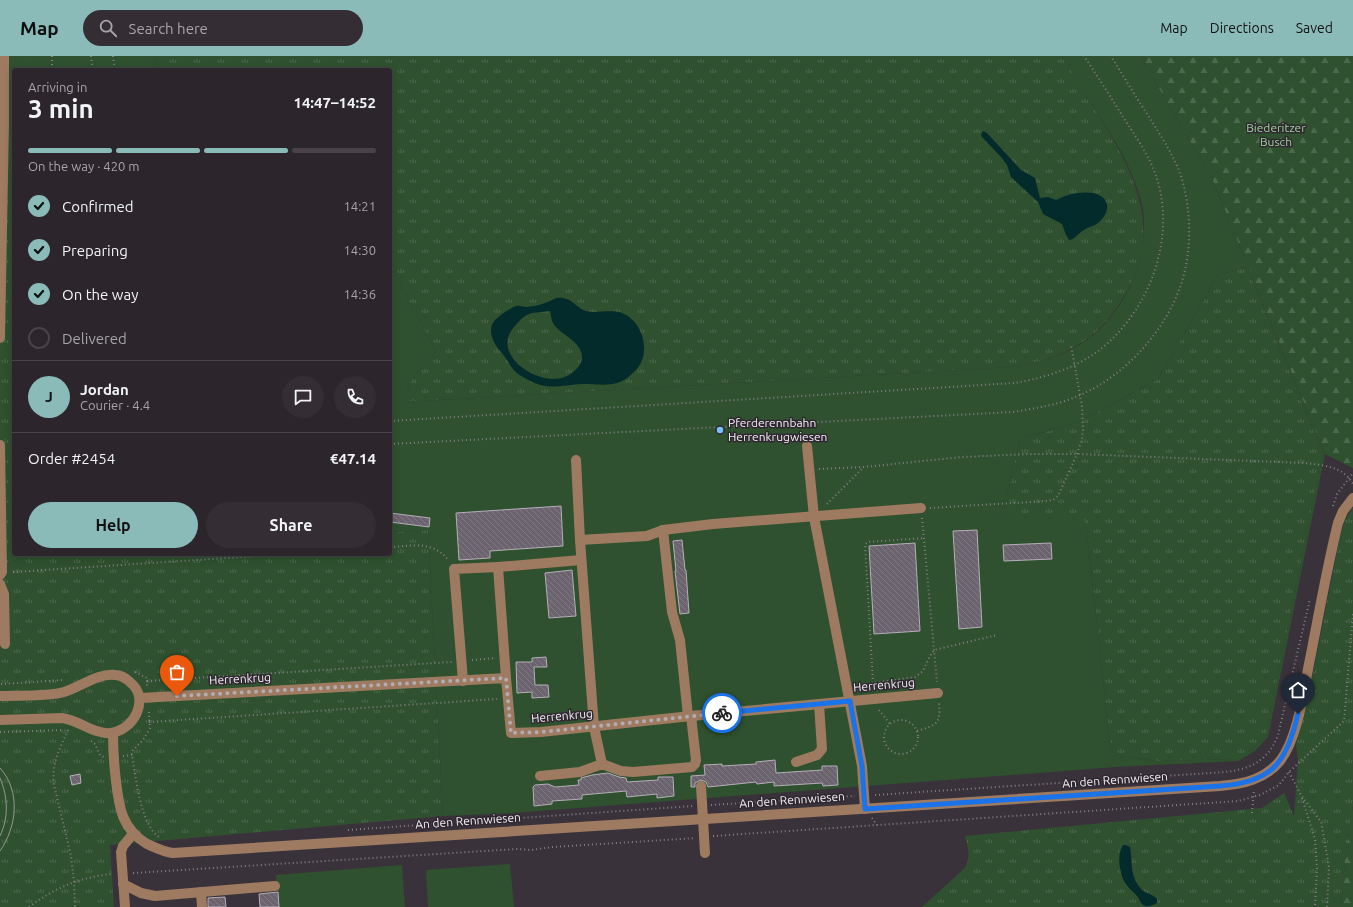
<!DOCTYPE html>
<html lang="en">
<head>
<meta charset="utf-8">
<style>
	:root { --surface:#2c262c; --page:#342e34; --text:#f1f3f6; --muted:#a6a5a9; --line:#484348; --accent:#8bbbb9 }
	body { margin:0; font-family:Ubuntu,sans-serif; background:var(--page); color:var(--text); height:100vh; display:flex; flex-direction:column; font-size:15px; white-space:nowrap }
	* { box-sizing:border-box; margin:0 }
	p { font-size:13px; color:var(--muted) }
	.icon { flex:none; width:22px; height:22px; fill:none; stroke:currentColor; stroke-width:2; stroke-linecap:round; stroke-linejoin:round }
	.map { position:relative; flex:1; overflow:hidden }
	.drawer { position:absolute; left:12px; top:12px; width:380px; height:488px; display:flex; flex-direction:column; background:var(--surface); border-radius:4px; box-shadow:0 2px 10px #0003,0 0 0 1px var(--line) }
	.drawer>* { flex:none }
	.pin { position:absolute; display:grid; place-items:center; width:34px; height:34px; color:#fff; margin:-41px -17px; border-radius:50% 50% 50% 0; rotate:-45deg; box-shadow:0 0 4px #0007 }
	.pin .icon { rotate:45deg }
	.courier { position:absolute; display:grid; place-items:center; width:40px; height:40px; margin:-20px; border:3px solid #1a73e8; border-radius:50%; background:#fff; color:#222; box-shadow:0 1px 5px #0007 }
	.head em { font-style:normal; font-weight:700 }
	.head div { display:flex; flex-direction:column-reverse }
	.head { display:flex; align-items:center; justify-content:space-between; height:68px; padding:0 16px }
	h1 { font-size:26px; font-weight:700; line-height:30px }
	.bar { display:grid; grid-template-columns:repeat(4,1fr); gap:6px 4px; align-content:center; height:48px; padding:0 16px }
	.bar i { height:5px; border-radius:3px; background:var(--line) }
	.bar .current { background:var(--accent) }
	.bar p { grid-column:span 4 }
	.line { display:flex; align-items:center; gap:10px; padding:0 16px; border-top:1px solid var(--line) }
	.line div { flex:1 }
	.round { display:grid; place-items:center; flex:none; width:42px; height:42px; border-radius:21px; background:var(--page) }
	ol { padding:0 16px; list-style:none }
	li { display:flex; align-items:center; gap:12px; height:44px }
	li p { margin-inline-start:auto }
	li .icon { padding:4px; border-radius:50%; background:var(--accent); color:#111; stroke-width:4 }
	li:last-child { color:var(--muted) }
	li i { width:22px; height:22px; border:2px solid var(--line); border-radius:50% }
	.primary-button { display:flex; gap:8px; margin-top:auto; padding:8px 16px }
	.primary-button a { flex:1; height:46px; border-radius:24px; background:var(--accent); color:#111; font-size:16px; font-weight:700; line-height:46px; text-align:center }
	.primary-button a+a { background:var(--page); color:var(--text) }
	header { display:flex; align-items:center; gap:24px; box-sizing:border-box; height:56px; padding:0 20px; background:var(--accent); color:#111 }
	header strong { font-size:19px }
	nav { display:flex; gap:22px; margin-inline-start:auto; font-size:14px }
	.search { width:280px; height:36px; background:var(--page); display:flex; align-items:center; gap:10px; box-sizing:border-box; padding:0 14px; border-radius:22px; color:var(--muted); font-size:15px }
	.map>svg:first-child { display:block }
</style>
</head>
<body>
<header>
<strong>Map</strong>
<div class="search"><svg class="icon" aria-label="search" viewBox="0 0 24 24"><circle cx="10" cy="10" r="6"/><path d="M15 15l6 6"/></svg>Search here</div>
<nav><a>Map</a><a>Directions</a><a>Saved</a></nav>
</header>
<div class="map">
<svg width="1353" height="851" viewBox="0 0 1353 851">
	<defs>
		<pattern id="grass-tufts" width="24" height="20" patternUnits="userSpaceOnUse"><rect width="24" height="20" fill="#2f512f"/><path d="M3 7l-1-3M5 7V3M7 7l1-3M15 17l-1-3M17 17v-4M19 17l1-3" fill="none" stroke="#4e6a4e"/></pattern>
		<pattern id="forest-firs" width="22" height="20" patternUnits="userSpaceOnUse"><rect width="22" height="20" fill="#2f512f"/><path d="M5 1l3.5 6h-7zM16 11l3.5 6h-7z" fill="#4e6a4e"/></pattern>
		<pattern id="building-back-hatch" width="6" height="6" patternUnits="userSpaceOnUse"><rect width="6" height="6" fill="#6b646f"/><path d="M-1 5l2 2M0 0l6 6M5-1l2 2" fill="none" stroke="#817a84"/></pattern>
	</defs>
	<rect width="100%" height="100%" fill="#3a323b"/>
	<g fill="url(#grass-tufts)">
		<path d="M0,0H26V14H14V498H390V476L428,474L443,760L110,789L114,851H0Z"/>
		<path d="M154,0H1062C1075,21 1088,41 1100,62C1141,127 1165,183 1116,253C1091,289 1055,305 1011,311L404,346L411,324L436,296L390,208V14H157Z"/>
		<path d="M1247,211L1323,398L1266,680L1253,693L1238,703L1159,705L1111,699L1087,476L1002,462L1020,383L1080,366L1158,323L1218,219Z"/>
		<path d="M1353,451V749L1345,802L1341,851H922L965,812C971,802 968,791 965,780L1262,752L1284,737L1294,760L1298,704L1296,689L1310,632L1340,480L1345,464Z"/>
	</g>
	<g fill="url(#forest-firs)">
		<path d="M1140,0H1353V412L1325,398L1212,123Z"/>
		<path d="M1353,749V851H1341L1345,802Z"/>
	</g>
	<g fill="#2f512f" fill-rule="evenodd">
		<path d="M26,0H154L157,14H26Z"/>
		<path d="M1062,0H1140L1212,123L1325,398L1268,681L1255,695L1238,705L1116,711L513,757L443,760L428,474L390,476V208L436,296L411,324L404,346L1011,311C1038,307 1066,300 1088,283C1126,255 1149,202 1143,154C1139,132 1129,111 1119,92ZM1247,211L1323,398L1266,680L1253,693L1237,703L1159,705L1111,699L1087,476L1083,458L1002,462L1020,383L1080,366L1158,323L1218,219Z"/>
		<path d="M510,808L514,851H428L426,814Z"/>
		<path d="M402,809L405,851H279L276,819Z"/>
	</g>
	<g fill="#032b2b" fill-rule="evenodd">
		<path d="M983,75L987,77L1021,114L1035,122L1040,142L1048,141L1056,144C1067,138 1081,135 1093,137C1111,141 1111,156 1098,167C1094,170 1088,171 1084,174C1078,177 1076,183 1069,184L1066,179L1062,168L1043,158L1038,146L1011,121L1007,109L1001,101L982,81L981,79Z"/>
		<path d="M556,242C572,240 574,251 586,255C597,258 610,253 622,257C644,266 652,299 635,315C630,320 624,325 617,327C608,330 594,328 584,328C558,329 547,336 523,321C510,314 510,306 501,296C494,288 486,274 495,264C500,259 509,253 516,250C520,249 523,251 527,251C538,250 547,247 556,242ZM550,255C551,259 551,263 553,267C560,279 582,285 582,301C582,308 578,312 573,316C548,339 486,300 515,270C520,264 524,259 532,257C538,256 544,256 550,255Z"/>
		<path d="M1123,789H1126L1130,791C1133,807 1129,818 1141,833C1146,838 1153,838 1157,843V847C1153,849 1148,851 1145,850C1140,848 1140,843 1137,840C1134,836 1129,833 1126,828C1120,819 1116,799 1123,789Z"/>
	</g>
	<g fill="url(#building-back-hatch)" stroke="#b6aeb9">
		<path d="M561,450L563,490L490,495V502L459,504L456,457Z"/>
		<path d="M390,457L430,462L429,471L390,466Z"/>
		<path d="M977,474L982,571L959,573L953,475Z"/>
		<path d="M682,484L685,514H686L689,557L680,558L675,515H676L673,485Z"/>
		<path d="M915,487L920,575L874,578L869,490Z"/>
		<path d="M1051,487L1052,503L1004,505L1003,489Z"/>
		<path d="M572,514L576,560L549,562L545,517Z"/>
		<path d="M546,601L547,611H534L535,629H548L549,641L532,642V636L517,637L516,606H532V602Z"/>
		<path d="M775,704L776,717L822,714V710H837L838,729L823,730L822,727L774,730V726L757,728L756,726L708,731L706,726L701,724L695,727V731H691V720L705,719L704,709L722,708V710L756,708V706Z"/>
		<path d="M608,717L619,721L626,722L627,726L658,724V721H673L674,740L657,742V738L627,741L626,735L582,739V743L552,745V748L534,750L533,731L535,729L548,728L555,731L579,729L578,724H581V722L592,719Z"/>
		<path d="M80,718L81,727L72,729L70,720Z"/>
		<path d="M278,836L279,851H260L259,838Z"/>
		<path d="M225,841L226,851H208V842Z"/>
	</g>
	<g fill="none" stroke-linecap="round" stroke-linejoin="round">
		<g stroke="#857e86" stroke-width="2" stroke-dasharray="1 3" stroke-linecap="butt">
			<path d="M52,0V14"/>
			<path d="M91,0L93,14"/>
			<path d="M113,0L115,14"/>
			<path d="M390,365L1015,327C1043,322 1073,313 1097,296C1150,256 1178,180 1155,117C1148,98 1136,81 1125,64C1112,43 1098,21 1084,0"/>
			<path d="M390,388L1013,356C1036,352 1059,349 1080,339C1127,319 1169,271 1183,222C1192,190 1191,152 1181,120C1174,100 1162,82 1151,64C1137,43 1124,21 1111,0"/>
			<path d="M819,413L864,411L962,401L1030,398H1077L1304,407C1323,409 1343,410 1353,428"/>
			<path d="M827,448L863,412"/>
			<path d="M1333,450L1337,438L1353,417"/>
			<path d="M930,452L1047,445L1053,444L1058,440L1077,398L1082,383L1083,374L1082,350L1071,289"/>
			<path d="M922,462L937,626"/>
			<path d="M390,491C413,490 433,484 449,505"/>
			<path d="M13,516L288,498"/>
			<path d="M472,604L496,602"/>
			<path d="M135,616L147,622V630"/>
			<path d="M147,625L452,606"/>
			<path d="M873,627L865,488L868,486L924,482"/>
			<path d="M1,628L63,624"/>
			<path d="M865,633L873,627L915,621L923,615L930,600L934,594L997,579"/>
			<path d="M879,654L890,668"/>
			<path d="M149,656L150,672L143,684L132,695V699C136,721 140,768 159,781"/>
			<circle cx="901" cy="681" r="17"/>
			<path d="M149,666L497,643"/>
			<path d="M68,674C60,693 51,707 54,729L71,800L74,826L75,851"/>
			<path d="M917,675C936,669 941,669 939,647"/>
			<path d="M0,676L64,674"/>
			<path d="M91,685L95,688L100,699L104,701"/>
			<path d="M123,700L132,699"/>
			<path d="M1289,716L1301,739L1321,766L1329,811L1327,851"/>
			<path d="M875,739L1225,716C1251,713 1268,705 1278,679L1310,543"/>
			<path d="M1302,742L1315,783L1317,811L1315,851"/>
			<path d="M711,749L855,740"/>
			<path d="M1252,757L1254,734"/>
			<path d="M872,762L877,769"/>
			<path d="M348,774L693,750"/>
			<path d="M713,780L1238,745L1260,739L1279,729L1289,716L1344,665L1353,558"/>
			<path d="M133,817L516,793L531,794L552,791L695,782"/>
			<path d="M29,851C54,832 81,821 112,818"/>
		</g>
		<g stroke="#9e7b60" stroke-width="10">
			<path d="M0,282L4,67V0"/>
			<path d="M0,389L2,516L0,519"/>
			<path d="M807,390L814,461L862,710L865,753"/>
			<path d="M576,404L580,484"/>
			<path d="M663,474L672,556L680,584L688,660"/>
			<path d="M498,511L581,504"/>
			<path d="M0,528L4,538L5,588"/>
			<path d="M463,625L454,513L498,511L506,622"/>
			<path d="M0,640C17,639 48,641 64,636C81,631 97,617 115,619C121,619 127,623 131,627C150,643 134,674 111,677C95,679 79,664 62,662L0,664"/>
			<path d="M140,642L506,622L511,677L541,676L691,660L938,637"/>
			<path d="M113,677C113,693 114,709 116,725C119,752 122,773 147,788C156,792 164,796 173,797L1220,730C1243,728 1264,724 1280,705C1297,683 1303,640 1308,613C1318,564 1326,515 1338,467L1343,455L1353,442"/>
			<path d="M796,706L817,699L822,693L819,648"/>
			<path d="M602,708L594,671L580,484L647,480L663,474L713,468L921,452"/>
			<path d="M540,720L580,716L602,708L621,715L633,716L692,711L695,708L696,704L691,660"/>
			<path d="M701,730L705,797"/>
			<path d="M123,828L141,837L155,840L275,830"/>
			<path d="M201,836L202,851"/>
			<path d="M125,851L121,796L123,790L133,778"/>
		</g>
		<g stroke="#9a939b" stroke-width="1">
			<path d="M0,712C21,735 17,771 0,795"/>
			<path d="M0,722C8,741 9,761 0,780"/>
		</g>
	</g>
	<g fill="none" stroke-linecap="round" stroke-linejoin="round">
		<path stroke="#b2acb3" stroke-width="4" stroke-dasharray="0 7.2" d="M177,640L506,622L511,677L541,676L722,657"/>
		<path stroke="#1a73e8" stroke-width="5" d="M722,657L850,645L862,710L865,753L1220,730C1273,726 1286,707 1298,658"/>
	</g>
	<circle fill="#7abff8" stroke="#302831" stroke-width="1.5" cx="720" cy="374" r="4"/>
	<g text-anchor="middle" stroke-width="3" stroke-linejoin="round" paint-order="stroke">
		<g font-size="12" fill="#9cd59a" stroke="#302831">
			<text x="1276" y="76">Biederitzer<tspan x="1276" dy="14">Busch</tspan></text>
		</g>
		<g font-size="12" fill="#f3eef4" stroke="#302831" text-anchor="start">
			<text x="728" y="371">Pferderennbahn<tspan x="728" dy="14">Herrenkrugwiesen</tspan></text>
		</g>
		<g font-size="12" fill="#f3eef4" stroke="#302831">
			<text transform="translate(240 623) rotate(-3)" y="4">Herrenkrug</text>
			<text transform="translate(884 629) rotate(-5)" y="4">Herrenkrug</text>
			<text transform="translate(562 660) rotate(-5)" y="4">Herrenkrug</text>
			<text transform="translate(1115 724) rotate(-4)" y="4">An den Rennwiesen</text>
			<text transform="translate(792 744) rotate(-4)" y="4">An den Rennwiesen</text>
			<text transform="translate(468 765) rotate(-4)" y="4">An den Rennwiesen</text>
		</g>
	</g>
</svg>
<div class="pin" style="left:177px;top:640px;background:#ea580c"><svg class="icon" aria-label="bag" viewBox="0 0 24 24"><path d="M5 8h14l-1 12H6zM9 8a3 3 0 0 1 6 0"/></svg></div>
<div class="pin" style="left:1298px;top:658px;background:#1f2937"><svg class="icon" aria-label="home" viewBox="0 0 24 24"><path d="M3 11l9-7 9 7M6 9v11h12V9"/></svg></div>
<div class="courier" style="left:722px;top:657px"><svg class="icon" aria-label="bike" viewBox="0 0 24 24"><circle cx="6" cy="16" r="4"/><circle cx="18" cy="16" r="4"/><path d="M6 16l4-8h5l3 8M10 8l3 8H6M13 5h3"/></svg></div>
<section class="drawer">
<div class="head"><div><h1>3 min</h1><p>Arriving in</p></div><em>14:47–14:52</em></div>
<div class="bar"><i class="current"></i><i class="current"></i><i class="current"></i><i></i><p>On the way · 420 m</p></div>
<ol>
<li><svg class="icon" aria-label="check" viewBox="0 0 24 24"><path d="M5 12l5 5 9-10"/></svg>Confirmed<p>14:21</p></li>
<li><svg class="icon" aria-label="check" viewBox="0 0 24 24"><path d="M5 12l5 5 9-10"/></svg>Preparing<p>14:30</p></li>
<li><svg class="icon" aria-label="check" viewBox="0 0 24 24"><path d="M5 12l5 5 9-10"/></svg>On the way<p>14:36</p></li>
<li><i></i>Delivered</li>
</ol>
<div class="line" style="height:72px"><b class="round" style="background:var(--accent);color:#111">J</b><div><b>Jordan</b><p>Courier · 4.4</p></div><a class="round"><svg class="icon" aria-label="chat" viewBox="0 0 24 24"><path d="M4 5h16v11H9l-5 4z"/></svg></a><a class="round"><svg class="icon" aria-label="phone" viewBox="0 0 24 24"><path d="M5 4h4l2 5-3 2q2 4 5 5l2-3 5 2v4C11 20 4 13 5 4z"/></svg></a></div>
<div class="line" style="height:52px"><div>Order #2454</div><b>€47.14</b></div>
<div class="primary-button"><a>Help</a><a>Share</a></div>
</section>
</div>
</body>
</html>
